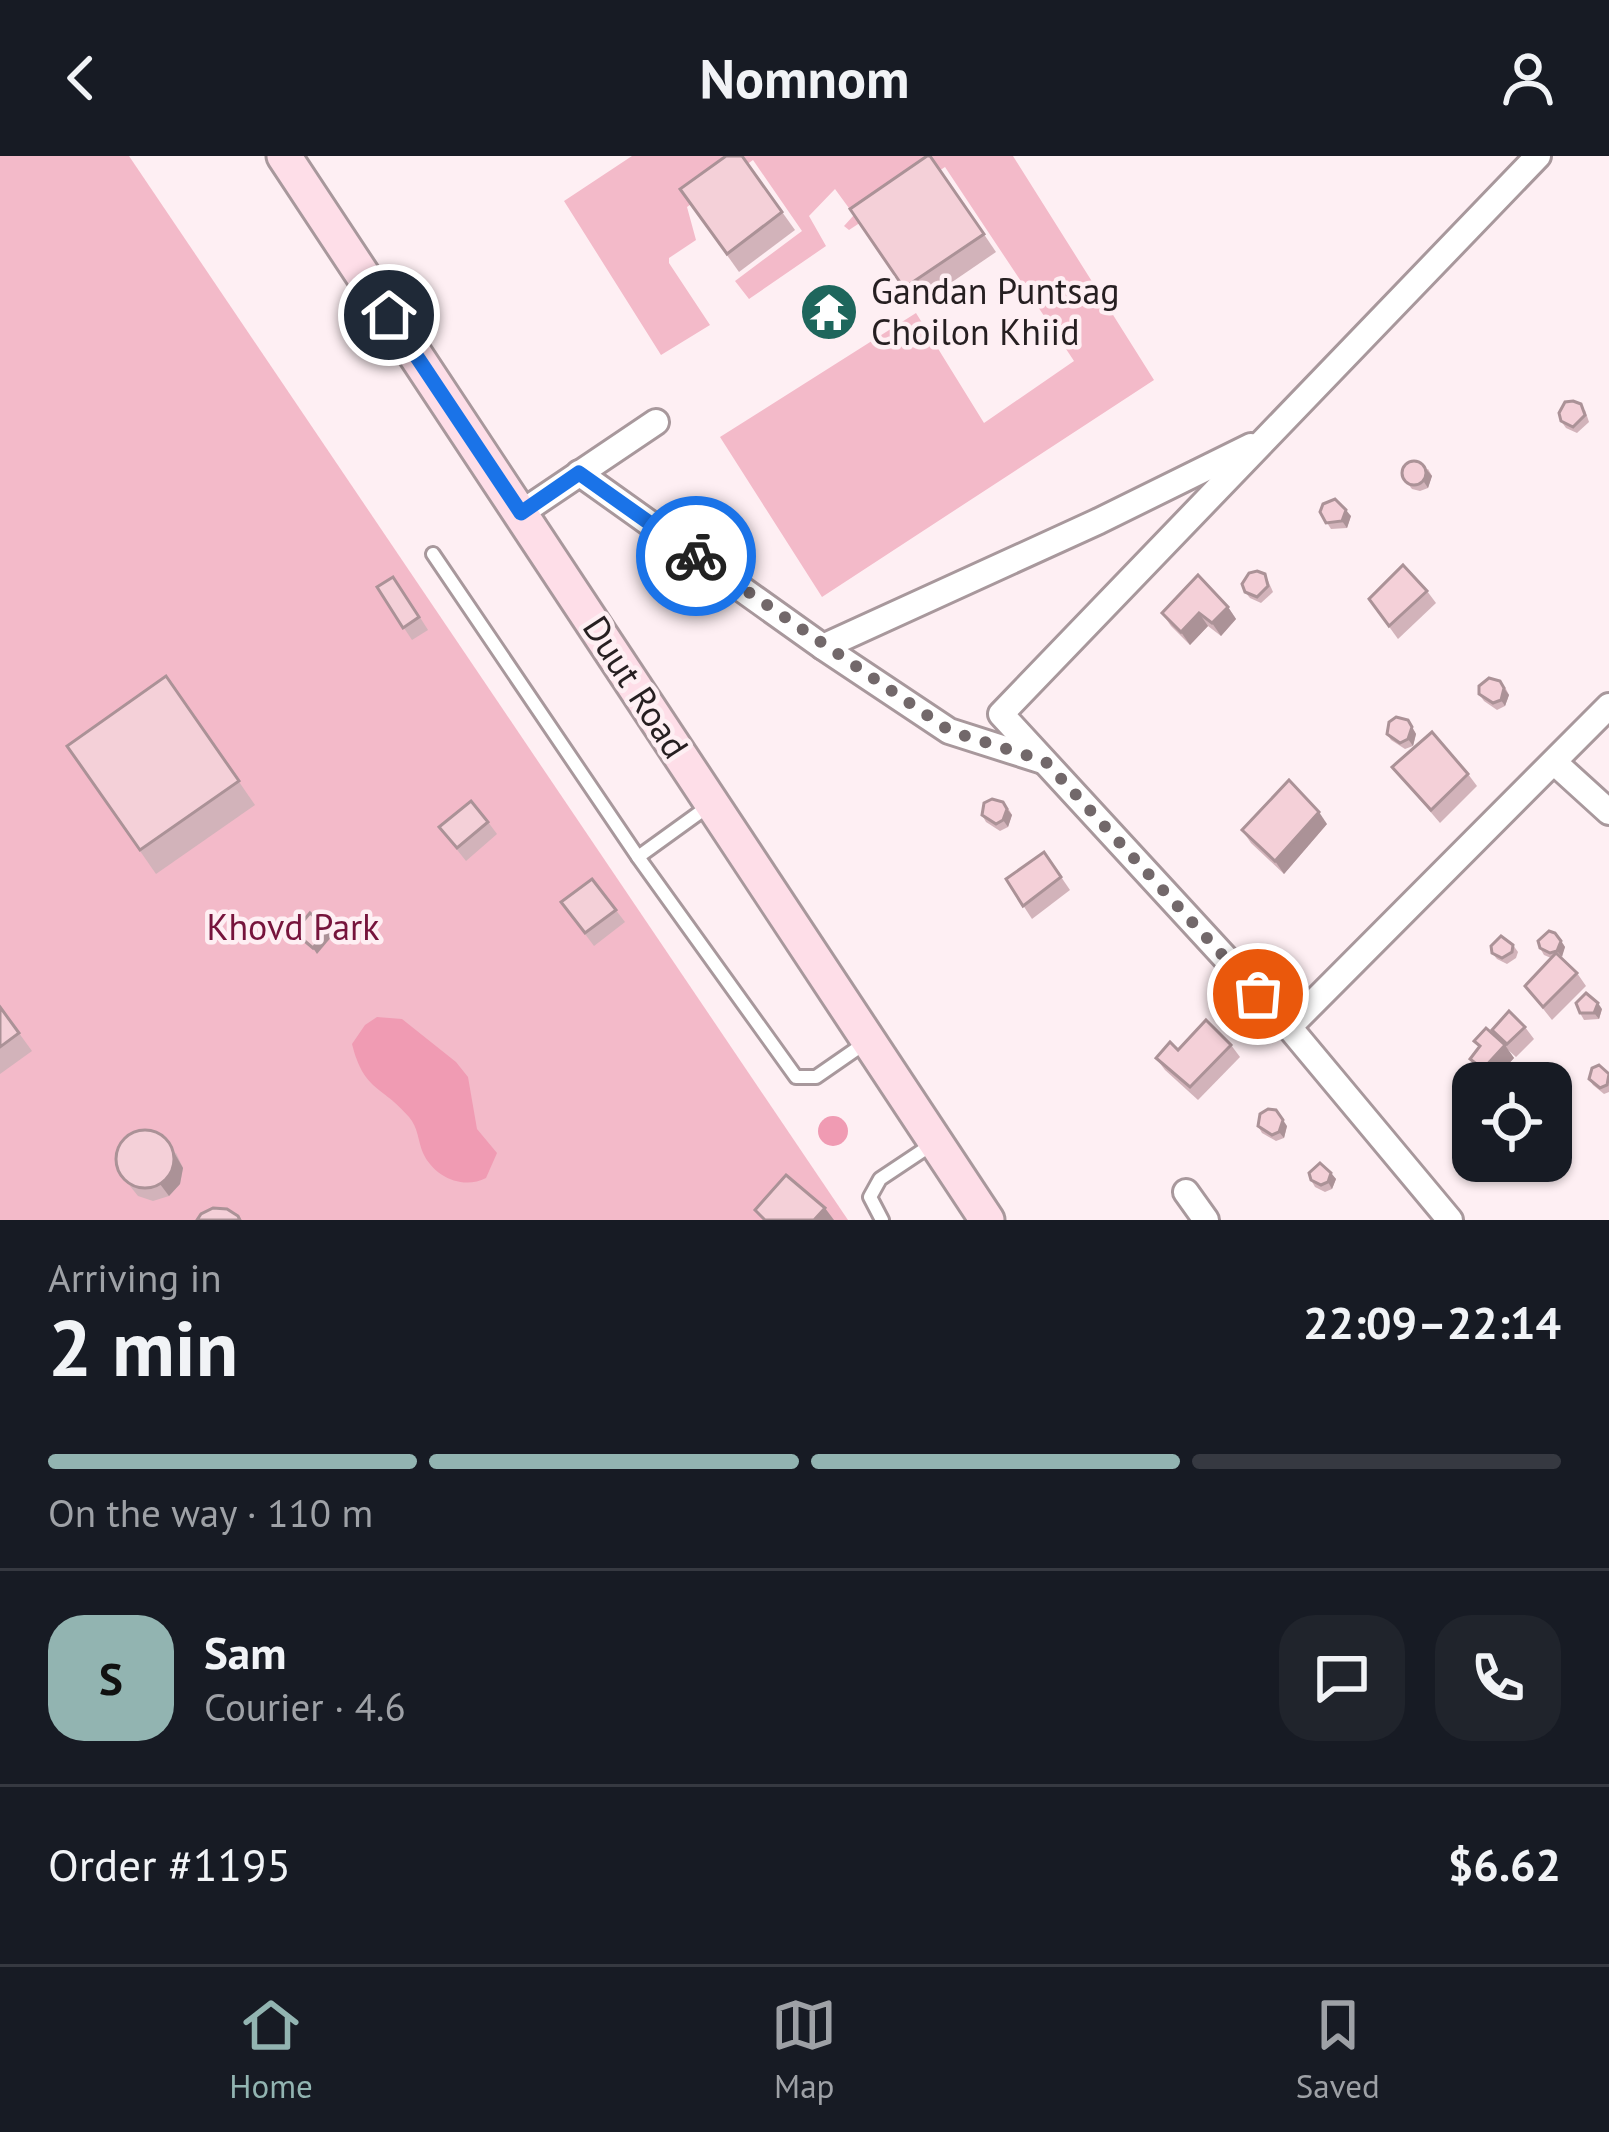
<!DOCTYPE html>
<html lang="en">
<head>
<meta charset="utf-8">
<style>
	:root { --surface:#171b24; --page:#20242c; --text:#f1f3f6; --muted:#9ea1a6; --line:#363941; --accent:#92b4b1 }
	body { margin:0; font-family:"PT Sans",sans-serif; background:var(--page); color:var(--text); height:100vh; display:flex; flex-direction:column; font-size:45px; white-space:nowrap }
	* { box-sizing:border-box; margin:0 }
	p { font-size:39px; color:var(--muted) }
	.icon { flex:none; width:66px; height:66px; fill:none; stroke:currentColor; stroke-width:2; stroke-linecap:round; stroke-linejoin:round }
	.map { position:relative; height:1064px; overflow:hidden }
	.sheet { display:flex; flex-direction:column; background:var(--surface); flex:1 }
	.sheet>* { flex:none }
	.fabs { position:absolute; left:1452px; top:906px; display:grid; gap:24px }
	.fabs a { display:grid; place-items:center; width:120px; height:120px; border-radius:24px; background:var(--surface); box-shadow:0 3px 9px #0004; font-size:60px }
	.pin { position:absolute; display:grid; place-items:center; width:102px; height:102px; color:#fff; margin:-51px; border:6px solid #fff; border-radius:50%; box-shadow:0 3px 12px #0007 }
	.courier { position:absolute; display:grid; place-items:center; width:120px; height:120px; margin:-60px; border:9px solid #1a73e8; border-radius:50%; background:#fff; color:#222; box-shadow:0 3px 15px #0007 }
	.summary em { font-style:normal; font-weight:800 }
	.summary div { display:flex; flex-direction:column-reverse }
	.summary { display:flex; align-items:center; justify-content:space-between; height:204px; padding:0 48px }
	h1 { font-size:78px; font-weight:800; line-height:90px }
	.bar { display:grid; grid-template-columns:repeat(4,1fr); gap:18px 12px; align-content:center; height:144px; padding:0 48px }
	.bar i { height:15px; border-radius:9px; background:var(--line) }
	.bar .active { background:var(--accent) }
	.bar p { grid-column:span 4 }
	.line { display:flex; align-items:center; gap:30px; padding:0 48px; border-top:3px solid var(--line) }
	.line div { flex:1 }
	.round { display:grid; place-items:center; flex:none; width:126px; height:126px; border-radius:36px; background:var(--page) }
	header { display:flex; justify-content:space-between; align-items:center; height:156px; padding:0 48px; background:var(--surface); font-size:54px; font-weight:800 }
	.dock { display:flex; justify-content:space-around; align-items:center; height:168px; border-top:3px solid var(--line); background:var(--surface); font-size:33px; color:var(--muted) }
	.dock a { display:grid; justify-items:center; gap:6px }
	.dock .active { color:var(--accent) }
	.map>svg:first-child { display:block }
</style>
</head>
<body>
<header><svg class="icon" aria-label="back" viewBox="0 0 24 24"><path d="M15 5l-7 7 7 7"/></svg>Nomnom<svg class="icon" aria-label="person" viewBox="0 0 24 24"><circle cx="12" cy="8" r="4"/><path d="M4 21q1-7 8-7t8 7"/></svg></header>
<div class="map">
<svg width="1609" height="1064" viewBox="0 0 1609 1064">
	<rect width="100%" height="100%" fill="#feeff3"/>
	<g fill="#f3bac9">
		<path d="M0,0H129L848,1064H0Z"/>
		<path d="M632,0H1013L1154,224L822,441L720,281L916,157L984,267L1074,205L945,11L849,74L844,70L854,59L835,33L809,60L826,90L749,143L735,125L802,75L753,4L687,51L696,84L669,102V107L710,169L661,199L564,45Z"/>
	</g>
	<g fill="#f09bb3">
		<path d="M377,861L402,863L456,906L468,921L477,973L497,997L486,1022C463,1034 434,1021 423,997C418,985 418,971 409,961C382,929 364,936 352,888L365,869Z"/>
		<circle cx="833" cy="975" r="15"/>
	</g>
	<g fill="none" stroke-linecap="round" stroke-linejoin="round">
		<g stroke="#a8989c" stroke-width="18">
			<g id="service">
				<path d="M433,398L638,701L796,921H816L868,885"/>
				<path d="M638,701L710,649"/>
				<path d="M882,1064L870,1041L880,1023L934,987"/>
			</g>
		</g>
		<g stroke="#a8989c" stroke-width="30">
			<g id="minor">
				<path d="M579,317L823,491L1099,365L1251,290"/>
				<path d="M521,357L656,266"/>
				<path d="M823,491L949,575L1043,605"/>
				<path d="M1554,606L1609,656"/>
				<path d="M1289,871L1609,550"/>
				<path d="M1186,1036L1206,1064"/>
				<path d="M1450,1064L1289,871L1001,558L1538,0"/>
			</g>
		</g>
		<g stroke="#a8989c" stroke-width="39">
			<path id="secondary" d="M284,0L987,1064"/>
		</g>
		<use href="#service" stroke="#fff" stroke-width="12"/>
		<use href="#minor" stroke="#fff" stroke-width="24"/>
		<use href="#secondary" stroke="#fedee8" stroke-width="33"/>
	</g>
	<g fill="#d2b3ba">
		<path d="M742,0L795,74L739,116L680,33Z"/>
		<path d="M931,0L996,96L917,150L904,132Z"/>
		<path d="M843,154L834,169L816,164L811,158Z"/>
		<path d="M1585,254L1589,266L1577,277L1566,272L1561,265Z"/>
		<path d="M1428,313L1432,320L1428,332L1420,335L1412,333L1402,320Z"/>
		<path d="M1320,356L1351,360L1347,372L1331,373Z"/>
		<path d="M1265,418L1273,436L1261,447L1250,442L1245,436Z"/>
		<path d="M377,431L402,433L428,474L412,484Z"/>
		<path d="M1427,435L1436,447L1398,483L1369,443Z"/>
		<path d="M1228,451L1236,463L1221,480L1208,470L1190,489L1171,470L1162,457Z"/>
		<path d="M166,520L255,649L156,718L67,590Z"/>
		<path d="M1505,531L1509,539L1505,550L1497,554L1484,545L1479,538Z"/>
		<path d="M1408,564L1416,578L1413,590L1405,593L1391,584L1387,578Z"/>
		<path d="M1392,611L1468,618L1477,630L1440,667Z"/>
		<path d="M1008,652L1012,659L1008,671L1000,675L986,666L982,659Z"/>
		<path d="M488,666L497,678L466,705L439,671Z"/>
		<path d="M1327,668L1284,718L1251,687L1242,674Z"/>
		<path d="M1044,696L1070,734L1032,763L1006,723Z"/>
		<path d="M592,723L625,766L594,790L561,746Z"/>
		<path d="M1560,783L1565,791L1561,801L1577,817L1586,830L1552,864L1525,830L1551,802L1544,799L1540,792Z"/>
		<path d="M1513,789L1518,796L1516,802L1507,808L1497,803L1492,797Z"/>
		<path d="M0,851L32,895L0,918Z"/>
		<path d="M1602,853L1599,863L1584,864L1580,857Z"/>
		<path d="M1525,871L1534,883L1516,901L1506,892L1514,902L1492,926L1479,915L1470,903L1479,891L1474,885H1500L1492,874Z"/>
		<path d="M1231,889L1240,901L1198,944L1165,914L1156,902L1178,894Z"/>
		<path d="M1609,918V936L1604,938L1593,929L1589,923Z"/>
		<path d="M1258,970H1287L1284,982L1276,985L1262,977Z"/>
		<path d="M176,997L183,1012L180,1028L169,1040L153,1045L138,1040L118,1015Z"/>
		<path d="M1331,1017L1336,1023L1332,1033L1325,1036L1315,1031L1311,1024Z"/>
	</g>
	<g fill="#ab9297">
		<path d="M839,148L843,154L834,169L829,163Z"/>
		<path d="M1427,314L1432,320L1428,332L1424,326Z"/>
		<path d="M1346,354L1351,360L1347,372L1342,365Z"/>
		<path d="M1228,451L1236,463L1221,480L1212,467Z"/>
		<path d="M1199,457L1208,470L1190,489L1181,476Z"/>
		<path d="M1504,532L1509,539L1505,550L1501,544Z"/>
		<path d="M1412,571L1416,578L1413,590L1408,583Z"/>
		<path d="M1007,653L1012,659L1008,671L1003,664Z"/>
		<path d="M1319,656L1327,668L1284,718L1275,705Z"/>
		<path d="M328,773L333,779L317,798L313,792Z"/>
		<path d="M1561,785L1565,791L1562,801L1557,795Z"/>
		<path d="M1598,847L1602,853L1599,863L1594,857Z"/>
		<path d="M1505,889L1514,902L1492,926L1483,913Z"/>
		<path d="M1283,964L1287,970L1284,982L1279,976Z"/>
		<path d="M167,984L183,1012L180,1028L169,1040L160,1028Z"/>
		<path d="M1331,1017L1336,1023L1332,1033L1328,1026Z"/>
		<path d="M825,1052L834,1064H814Z"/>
	</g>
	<g fill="#f4d0d8" stroke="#ab9297" stroke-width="3">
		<path d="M726,0H742L782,56L727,98L680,33Z"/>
		<path d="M927,0H930L984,78L904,132L850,53Z"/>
		<path d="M828,133L839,148L829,163L811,158V140Z"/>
		<path d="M1573,245L1581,248L1585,259L1573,271L1561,265L1559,257L1565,246Z"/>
		<circle cx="1414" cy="317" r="12"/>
		<path d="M1335,343L1346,354L1342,365L1326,367L1320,356L1323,348Z"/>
		<path d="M1403,409L1427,435L1389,470L1369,443Z"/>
		<path d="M1257,415L1265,418L1268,430L1257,441L1245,436L1242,428L1249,417Z"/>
		<path d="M1198,419L1228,451L1212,467L1199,457L1181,476L1162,457Z"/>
		<path d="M393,421L419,461L403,472L377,431Z"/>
		<path d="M166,520L239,625L140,694L67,590Z"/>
		<path d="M1489,522L1500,525L1504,532L1501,544L1493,547L1479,538V530Z"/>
		<path d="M1396,561L1408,564L1412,571L1408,583L1400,587L1387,578L1389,566Z"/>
		<path d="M1432,576L1468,618L1431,654L1392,611Z"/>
		<path d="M1289,624L1319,656L1275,705L1242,674Z"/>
		<path d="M992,643L1003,646L1007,653L1003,664L996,668L982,659L984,647Z"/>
		<path d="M471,645L488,666L457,692L439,671Z"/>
		<path d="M1044,696L1061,721L1023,750L1006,723Z"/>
		<path d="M592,723L616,754L585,777L561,746Z"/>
		<path d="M310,757L328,773L313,792L294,776Z"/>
		<path d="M1549,775L1555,777L1561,785L1557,795L1550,797L1540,792L1538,785Z"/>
		<path d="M1501,780L1513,789L1512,796L1502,802L1492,797L1491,790Z"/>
		<path d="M1556,797L1577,817L1543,851L1525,830Z"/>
		<path d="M1586,837L1598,847L1594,857H1580L1576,847Z"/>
		<path d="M0,851L19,877L0,891Z"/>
		<path d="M1509,855L1525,871L1507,888L1492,874Z"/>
		<path d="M1206,864L1231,889L1190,931L1156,902L1170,886L1178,894Z"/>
		<path d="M1486,872L1505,889L1483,913L1470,903L1480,890L1474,885Z"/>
		<path d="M1599,909L1609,918L1607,929L1600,932L1589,923L1592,912Z"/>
		<path d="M1268,953L1276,954L1283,964L1279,976L1272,979L1258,970L1260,958Z"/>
		<circle cx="145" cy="1003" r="29"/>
		<path d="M1320,1007L1331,1017L1328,1026L1321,1029L1311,1024L1309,1017Z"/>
		<path d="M786,1019L825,1052L814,1064H765L755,1054Z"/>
		<path d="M213,1052L227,1053L238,1060L240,1064H197L201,1058Z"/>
	</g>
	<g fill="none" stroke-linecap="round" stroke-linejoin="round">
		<path stroke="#72686a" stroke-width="12" stroke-dasharray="0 21.6" d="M696,400L950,575L1045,605L1258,838"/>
		<path stroke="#1a73e8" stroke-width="15" d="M389,159L521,357L579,317L696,400"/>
	</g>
	<defs>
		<g id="temple-disc" transform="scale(3)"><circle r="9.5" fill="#1e665c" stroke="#feeff3"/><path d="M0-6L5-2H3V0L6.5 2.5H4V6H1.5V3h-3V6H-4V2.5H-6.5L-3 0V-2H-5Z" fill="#fff"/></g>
	</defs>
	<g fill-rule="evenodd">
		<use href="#temple-disc" x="829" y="156"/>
	</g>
	<g text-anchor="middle" stroke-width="9" stroke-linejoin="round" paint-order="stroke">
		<g font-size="36" fill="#261f21" stroke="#feeff3" text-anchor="start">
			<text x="871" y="148">Gandan Puntsag<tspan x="871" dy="41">Choilon Khiid</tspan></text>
		</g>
		<g font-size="36" fill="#261f21" stroke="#feeff3">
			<text transform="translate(636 531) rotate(57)" y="13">Duut Road</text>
		</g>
		<g font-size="36" fill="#76143c" stroke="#feeff3">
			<text x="293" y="784">Khovd Park</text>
		</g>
	</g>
</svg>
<div class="fabs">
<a><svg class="icon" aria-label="locate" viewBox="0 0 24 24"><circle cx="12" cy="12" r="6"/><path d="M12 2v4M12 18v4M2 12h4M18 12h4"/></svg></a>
</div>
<div class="pin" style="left:1258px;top:838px;background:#ea580c"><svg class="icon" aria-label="bag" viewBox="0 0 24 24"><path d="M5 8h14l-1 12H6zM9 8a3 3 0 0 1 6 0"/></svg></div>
<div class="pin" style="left:389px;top:159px;background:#1f2937"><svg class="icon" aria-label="home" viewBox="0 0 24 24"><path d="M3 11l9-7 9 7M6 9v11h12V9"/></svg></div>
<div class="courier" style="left:696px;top:400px"><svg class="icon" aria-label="bike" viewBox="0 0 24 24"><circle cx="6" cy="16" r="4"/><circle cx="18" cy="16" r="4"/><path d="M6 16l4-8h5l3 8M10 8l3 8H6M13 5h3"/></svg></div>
</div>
<section class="sheet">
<div class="summary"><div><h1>2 min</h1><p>Arriving in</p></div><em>22:09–22:14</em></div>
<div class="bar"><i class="active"></i><i class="active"></i><i class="active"></i><i></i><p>On the way · 110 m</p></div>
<div class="line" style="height:216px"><b class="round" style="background:var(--accent);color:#111">S</b><div><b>Sam</b><p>Courier · 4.6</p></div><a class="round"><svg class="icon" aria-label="chat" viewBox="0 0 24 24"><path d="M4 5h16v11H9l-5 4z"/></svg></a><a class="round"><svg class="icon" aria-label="phone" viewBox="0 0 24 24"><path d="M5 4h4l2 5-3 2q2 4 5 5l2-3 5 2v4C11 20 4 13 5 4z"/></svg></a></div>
<div class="line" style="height:156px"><div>Order #1195</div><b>$6.62</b></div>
</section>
<nav class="dock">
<a class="active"><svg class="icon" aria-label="home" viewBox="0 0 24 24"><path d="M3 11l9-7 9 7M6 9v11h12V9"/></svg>Home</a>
<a><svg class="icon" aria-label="map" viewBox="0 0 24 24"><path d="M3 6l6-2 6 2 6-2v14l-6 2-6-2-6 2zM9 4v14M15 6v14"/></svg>Map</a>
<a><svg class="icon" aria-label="saved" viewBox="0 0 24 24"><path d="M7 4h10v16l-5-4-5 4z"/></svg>Saved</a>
</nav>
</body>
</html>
